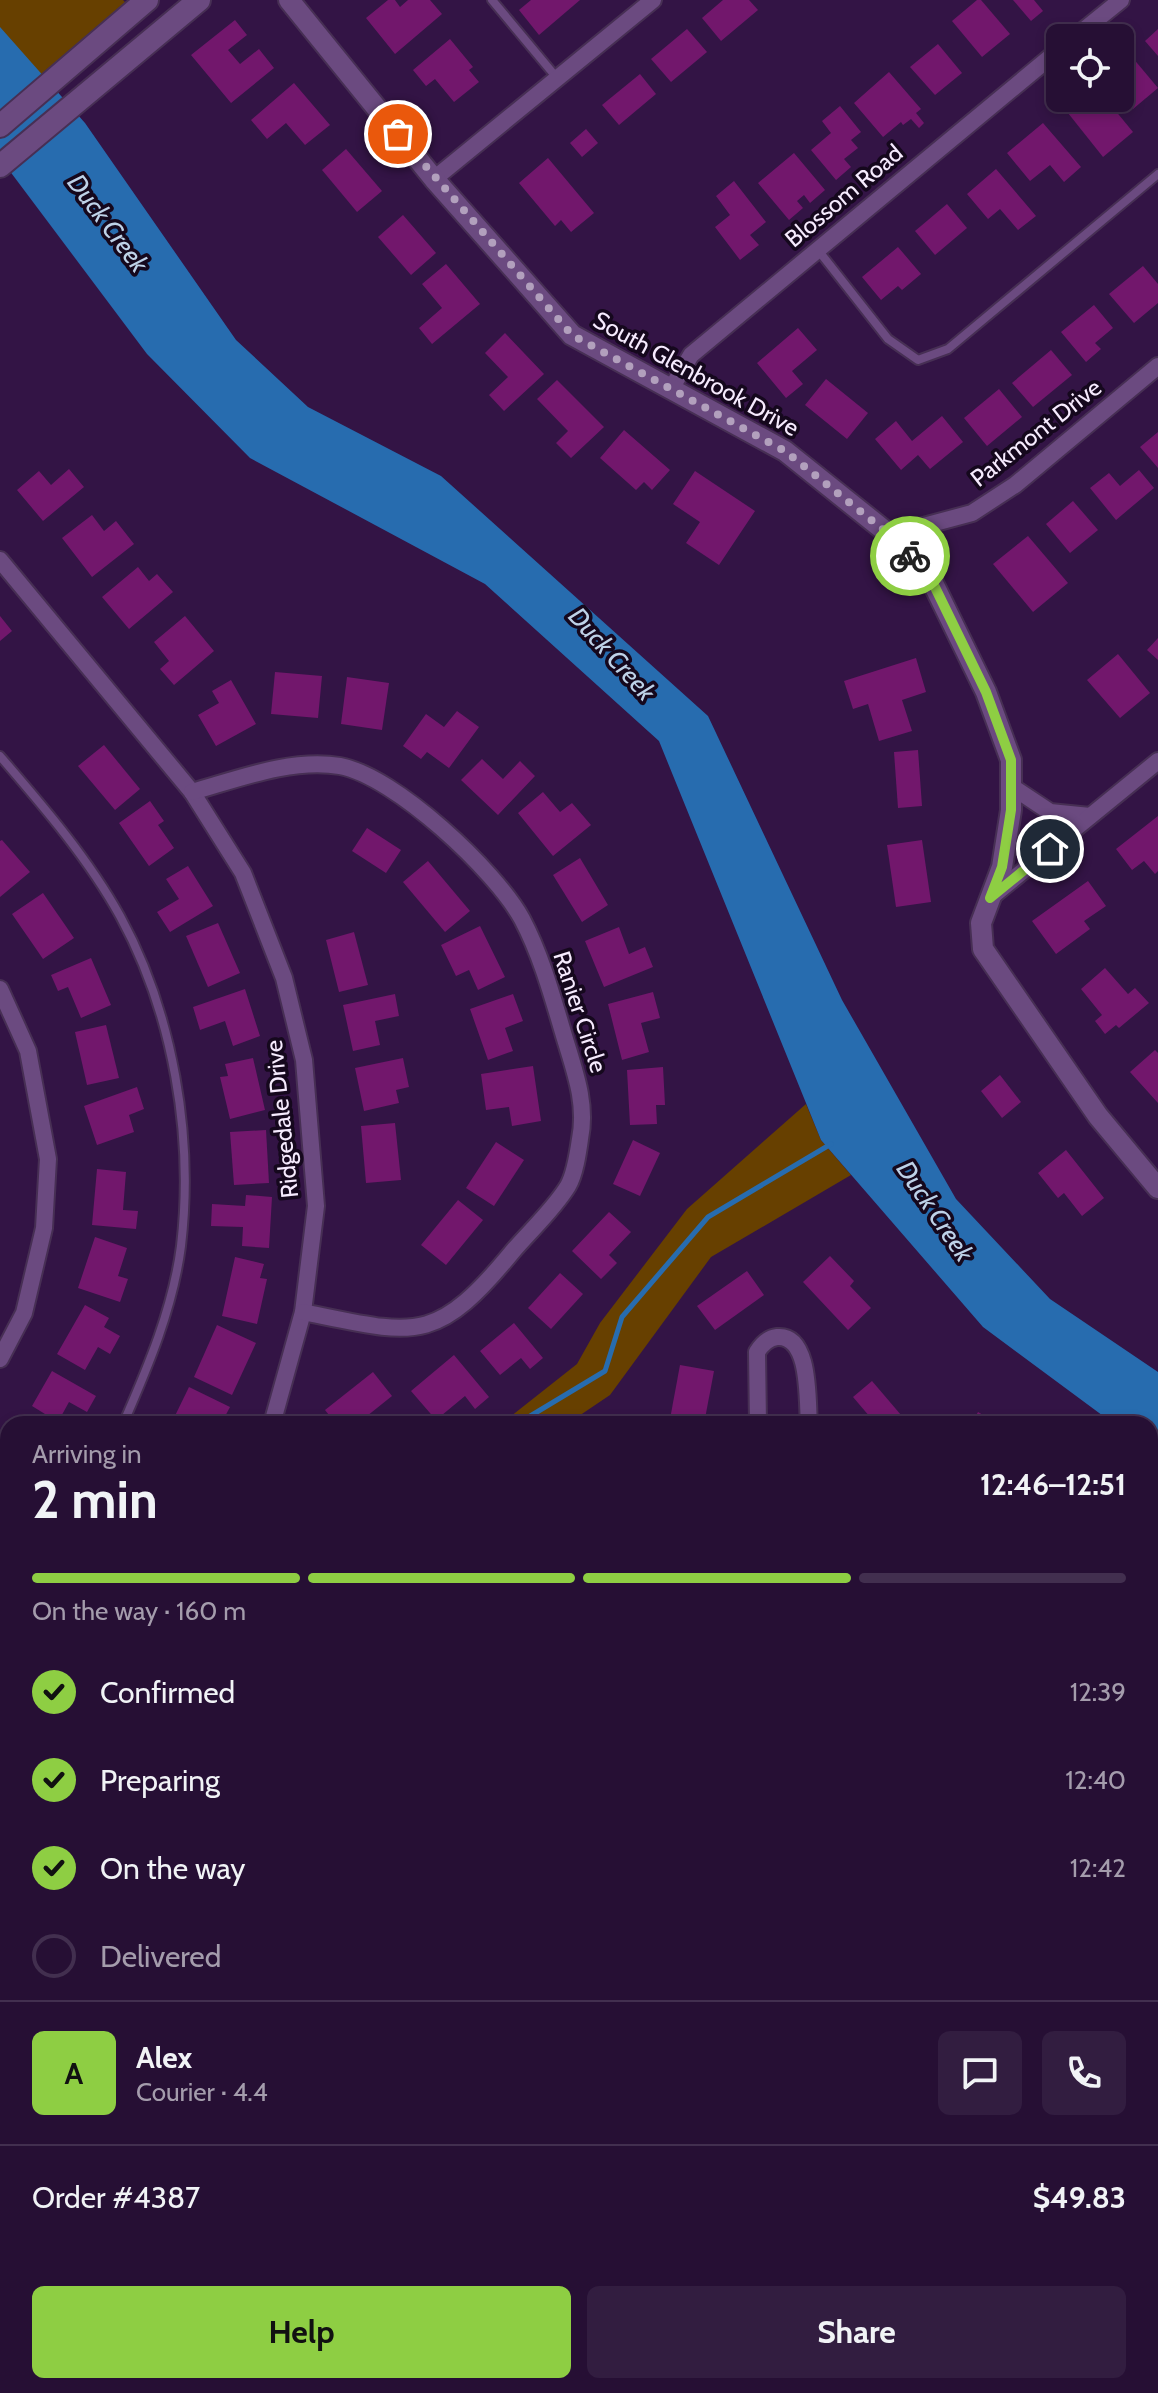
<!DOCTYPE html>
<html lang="en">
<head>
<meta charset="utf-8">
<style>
	:root { --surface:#260f34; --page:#321d40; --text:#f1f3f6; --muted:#a49cac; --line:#422f4f; --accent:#8ece43 }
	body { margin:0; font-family:Cabin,sans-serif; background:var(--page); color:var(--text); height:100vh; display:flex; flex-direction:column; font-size:30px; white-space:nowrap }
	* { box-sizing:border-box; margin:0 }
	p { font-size:26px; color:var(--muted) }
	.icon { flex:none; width:44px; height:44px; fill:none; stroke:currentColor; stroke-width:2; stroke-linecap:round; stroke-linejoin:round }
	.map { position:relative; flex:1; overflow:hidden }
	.panel { position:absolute; left:0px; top:1416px; width:1158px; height:978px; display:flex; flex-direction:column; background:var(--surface); border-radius:24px 24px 0 0; box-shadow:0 4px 12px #0003,0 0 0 2px var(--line) }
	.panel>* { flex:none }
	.buttons { position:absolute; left:1046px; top:24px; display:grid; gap:16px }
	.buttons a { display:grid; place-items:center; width:88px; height:88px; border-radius:12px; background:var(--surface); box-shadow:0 4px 12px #0003,0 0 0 2px var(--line); font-size:40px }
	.pin { position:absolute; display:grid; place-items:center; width:68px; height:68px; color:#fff; margin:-34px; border:4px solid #fff; border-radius:50%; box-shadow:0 2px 8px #0007 }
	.courier { position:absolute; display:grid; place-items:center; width:80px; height:80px; margin:-40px; border:6px solid #8ece43; border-radius:50%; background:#fff; color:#222; box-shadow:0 2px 10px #0007 }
	.headline em { font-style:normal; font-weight:700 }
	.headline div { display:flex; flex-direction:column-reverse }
	.headline { display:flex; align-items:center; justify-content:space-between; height:136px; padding:0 32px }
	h1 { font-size:52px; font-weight:700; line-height:60px }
	.bar { display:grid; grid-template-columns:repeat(4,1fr); gap:12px 8px; align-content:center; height:96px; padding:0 32px }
	.bar i { height:10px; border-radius:6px; background:var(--line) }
	.bar .current { background:var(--accent) }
	.bar p { grid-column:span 4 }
	.line { display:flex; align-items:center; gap:20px; padding:0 32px; border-top:2px solid var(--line) }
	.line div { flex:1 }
	.round { display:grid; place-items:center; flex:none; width:84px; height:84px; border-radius:12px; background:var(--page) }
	ol { padding:0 32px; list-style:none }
	li { display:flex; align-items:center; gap:24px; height:88px }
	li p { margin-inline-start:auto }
	li .icon { padding:8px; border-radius:50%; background:var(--accent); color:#111; stroke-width:4 }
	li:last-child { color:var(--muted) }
	li i { width:44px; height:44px; border:4px solid var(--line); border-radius:50% }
	.cta { display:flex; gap:16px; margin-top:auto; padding:16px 32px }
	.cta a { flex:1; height:92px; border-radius:12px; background:var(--accent); color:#111; font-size:32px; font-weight:700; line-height:92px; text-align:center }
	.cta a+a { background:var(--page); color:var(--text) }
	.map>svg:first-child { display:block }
</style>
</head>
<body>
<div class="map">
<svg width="1158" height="2393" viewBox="0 0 1158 2393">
	<rect width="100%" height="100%" fill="#331445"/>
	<g fill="#674000">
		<path d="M0,0H123L131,8L0,113Z"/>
		<path d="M806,1104L821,1140L851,1175L711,1257L610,1395L567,1424H501L577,1364L600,1323L687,1209Z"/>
	</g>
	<path fill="#276caf" d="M0,27L85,123L236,340L308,407L441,476L708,716L842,1000L956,1199L1050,1299L1158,1372V1457L1150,1451V1424H1114L983,1327L821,1140L659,741L485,584L250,458L147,354L0,158Z"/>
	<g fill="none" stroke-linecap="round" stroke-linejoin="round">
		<path stroke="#276caf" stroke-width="5" d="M517,1424L605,1371L622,1317L708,1217L831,1144"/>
	</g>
	<g fill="#72176c">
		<path d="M388,0H395L400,7L408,0H430L442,14L395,54L366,18Z"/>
		<path d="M531,0H580L539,35L519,10Z"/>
		<path d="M723,0H749L758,10L721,41L702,18Z"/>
		<path d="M977,0H981L1010,34L982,57L952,21Z"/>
		<path d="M1013,0H1034L1043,11L1031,21Z"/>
		<path d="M235,20L247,35L228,50L240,64L259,49L274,68L231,103L191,55Z"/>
		<path d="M687,29L707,52L671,82L651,59Z"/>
		<path d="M1158,29V56L1145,41Z"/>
		<path d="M450,39L473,67L469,70L479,82L454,102L435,79L426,86L413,70Z"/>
		<path d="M938,44L962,73L935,95L910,67Z"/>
		<path d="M1127,51L1158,88L1133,109L1120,93V57Z"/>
		<path d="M889,72L921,109L916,113L924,123L919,128L911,119L903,125L901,122L883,137L854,103Z"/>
		<path d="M640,74L656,94L619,125L602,105Z"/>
		<path d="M294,83L330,125L305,145L286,123L267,139L251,120Z"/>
		<path d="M1077,98H1105L1133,132L1103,157L1064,108Z"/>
		<path d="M840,106L861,132L851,140L858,148L844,159L851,167L836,180L811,150L831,133L822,121Z"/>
		<path d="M1043,123L1081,167L1064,182L1050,165L1030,181L1007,153Z"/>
		<path d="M586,129L598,143L582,157L570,143Z"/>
		<path d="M346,149L382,191L357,212L322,170Z"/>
		<path d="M794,153L825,190L810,203L804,195L797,201L803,208L789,220L758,183Z"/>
		<path d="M548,158L594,213L571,232L561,220L555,226L519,183Z"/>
		<path d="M996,169L1036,216L1018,230L1000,209L988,219L967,194Z"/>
		<path d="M734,181L766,222L750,235L759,245L740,260L715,227L730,215L716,196Z"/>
		<path d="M947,204L967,228L935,255L915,231Z"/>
		<path d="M403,215L436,253L411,275L378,237Z"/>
		<path d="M898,247L921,274L902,290L898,286L881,300L862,277Z"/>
		<path d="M446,264L480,304L432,344L419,328L442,308L422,284Z"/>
		<path d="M1143,266L1158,284V303L1134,323L1109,294Z"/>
		<path d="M1094,305L1113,328L1095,343L1101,349L1086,362L1061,332Z"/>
		<path d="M798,328L817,350L792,371L803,384L786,398L757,363Z"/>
		<path d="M505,333L544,374L504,411L489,395L508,377L485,353Z"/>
		<path d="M1051,350L1072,375L1033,407L1012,383Z"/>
		<path d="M826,379L868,413L847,439L805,405Z"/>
		<path d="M557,380L604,427L571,458L556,443L568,431L537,399Z"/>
		<path d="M999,389L1022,417L987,446L964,418Z"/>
		<path d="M942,416L963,442L930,469L918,455L901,470L875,439L896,421L912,441Z"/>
		<path d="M624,430L670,470L652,490L644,482L636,490L600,458Z"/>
		<path d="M1158,432V468L1140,447Z"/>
		<path d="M69,469L84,487L43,521L17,490L39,471L51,485Z"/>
		<path d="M1139,470L1154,488L1116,520L1090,488L1109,473L1120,486Z"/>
		<path d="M695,471L755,511L719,565L686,543L700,522L673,504Z"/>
		<path d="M1073,501L1098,530L1070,553L1046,524Z"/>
		<path d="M92,515L104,531L116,521L134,544L92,577L62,538Z"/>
		<path d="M1028,536L1068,583L1033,612L993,564Z"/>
		<path d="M138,567L149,581L157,574L173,592L129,629L102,597Z"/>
		<path d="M0,616L12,631L0,641Z"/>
		<path d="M185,616L214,651L174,685L160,669L169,661L154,642Z"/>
		<path d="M1158,638V660L1147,650Z"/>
		<path d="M1118,654L1150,693L1120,718L1087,680Z"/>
		<path d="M916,658L926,692L902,700L912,731L879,741L868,704L853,709L844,681Z"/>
		<path d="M275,672L322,676L318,718L271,714Z"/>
		<path d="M347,677L389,683L382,730L341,724Z"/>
		<path d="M231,680L256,724L216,746L198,715L219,703L212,691Z"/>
		<path d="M457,711L479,727L449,768L427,752L421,759L403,746L426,714L444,727Z"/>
		<path d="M104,745L140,789L115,810L78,766Z"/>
		<path d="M918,750L922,806L898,808L894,752Z"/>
		<path d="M482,759L503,779L520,761L535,776L498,815L461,780Z"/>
		<path d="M543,792L560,812L572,803L591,825L553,856L518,813Z"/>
		<path d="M150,801L164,821L158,825L174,848L149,866L119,823Z"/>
		<path d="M1158,816V871L1155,874L1144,861L1132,870L1116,849Z"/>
		<path d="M367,828L401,850L386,873L352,851Z"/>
		<path d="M2,840L30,872L0,897V841Z"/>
		<path d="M922,840L931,902L896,907L887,845Z"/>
		<path d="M580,858L608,905L582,922L553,875Z"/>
		<path d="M428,861L470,911L445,932L403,882Z"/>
		<path d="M188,866L213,906L170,932L157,912L179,899L166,879Z"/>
		<path d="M1088,881L1106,906L1084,921L1090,929L1056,954L1032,921Z"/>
		<path d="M43,893L74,938L43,959L12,914Z"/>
		<path d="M218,923L240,973L208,987L186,936Z"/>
		<path d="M480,926L505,977L478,990L469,970L456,976L441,945Z"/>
		<path d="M619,927L629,954L645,947L653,967L604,987L585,941Z"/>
		<path d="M354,932L368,985L339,992L326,940Z"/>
		<path d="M91,958L111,1005L81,1018L68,987L58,991L51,975Z"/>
		<path d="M1105,968L1128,994L1135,988L1149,1003L1119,1028L1116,1025L1105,1034L1095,1021L1102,1015L1081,989Z"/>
		<path d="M245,989L260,1036L233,1046L225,1021L200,1030L193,1007Z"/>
		<path d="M653,992L660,1018L641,1023L649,1052L622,1060L608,1004Z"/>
		<path d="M395,994L399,1016L375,1021L380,1045L353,1051L343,1005Z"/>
		<path d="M513,994L523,1021L505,1028L513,1051L488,1060L470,1009Z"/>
		<path d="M106,1025L119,1078L87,1085L75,1032Z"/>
		<path d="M1155,1050L1158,1053V1103L1130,1072Z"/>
		<path d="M253,1058L265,1110L230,1119L220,1077L228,1076L225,1064Z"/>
		<path d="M403,1058L409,1087L396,1090L399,1103L364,1111L355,1068Z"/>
		<path d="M533,1066L541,1121L512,1126L509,1107L486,1110L481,1074Z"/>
		<path d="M663,1067L665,1105H656L657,1124L630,1125L627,1070Z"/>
		<path d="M1000,1075L1021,1102L1002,1118L981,1091Z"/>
		<path d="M137,1087L144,1109L129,1115L134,1132L97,1145L84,1106Z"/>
		<path d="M395,1123L401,1180L366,1183L361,1126Z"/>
		<path d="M266,1130L269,1183L234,1185L230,1132Z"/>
		<path d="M633,1140L660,1153L640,1196L613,1184Z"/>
		<path d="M496,1142L524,1160L494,1206L466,1188Z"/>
		<path d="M1066,1150L1104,1198L1082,1216L1064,1193L1058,1198L1038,1173Z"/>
		<path d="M97,1169L126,1172L123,1210L138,1211L136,1229L92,1225Z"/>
		<path d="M246,1195L272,1197L269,1248L242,1246L243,1227L211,1226L212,1204L245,1206Z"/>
		<path d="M458,1200L483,1220L446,1265L421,1245Z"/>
		<path d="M609,1212L631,1232L609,1255L617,1263L601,1279L572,1251Z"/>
		<path d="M95,1237L127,1248L118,1276L128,1279L120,1302L78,1288Z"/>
		<path d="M830,1256L854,1281L850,1286L871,1308L848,1330L803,1282Z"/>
		<path d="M235,1257L264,1264L260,1278L267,1279L257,1324L222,1316Z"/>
		<path d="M747,1271L764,1295L715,1330L697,1306Z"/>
		<path d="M560,1273L583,1294L551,1329L528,1308Z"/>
		<path d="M85,1305L109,1318L104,1327L120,1336L110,1354L98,1347L85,1370L57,1354Z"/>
		<path d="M514,1323L543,1358L530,1369L521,1358L500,1375L480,1351Z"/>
		<path d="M217,1325L256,1343L232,1395L194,1377Z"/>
		<path d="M454,1355L489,1397L475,1409L465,1396L436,1420L411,1391Z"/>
		<path d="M680,1365L714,1371L704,1424L670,1419Z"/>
		<path d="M52,1371L96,1396L87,1412L69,1402L58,1422L32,1406Z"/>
		<path d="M373,1372L392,1396L357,1424H336L325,1410Z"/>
		<path d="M872,1381L907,1422L904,1424H876L853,1397Z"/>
		<path d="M189,1387L230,1407L221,1424H171Z"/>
		<path d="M978,1412L998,1424H971Z"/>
		<path d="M8,1440V1471L0,1465V1450Z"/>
		<path d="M0,1498L8,1504V1531L0,1525Z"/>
		<path d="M1158,1843V1894L1150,1902V1852Z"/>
		<path d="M1150,2082L1158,2091V2131L1150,2139Z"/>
		<path d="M0,2150L8,2156V2185L0,2196Z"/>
		<path d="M1158,2269V2311L1150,2320V2278Z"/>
		<path d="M8,2327V2358L0,2351V2337Z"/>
		<path d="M659,2386H685L688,2393H647Z"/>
		<path d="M1061,2386H1087L1080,2393H1068Z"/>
	</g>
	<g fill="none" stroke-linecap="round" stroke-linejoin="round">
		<g stroke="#472f54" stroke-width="12">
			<g id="service">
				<path d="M492,0L557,78"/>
				<path d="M818,250L888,339L918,360L948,349L1158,174"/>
				<path d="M0,756C43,806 88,858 120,916C173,1013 194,1136 181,1246C173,1308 148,1367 123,1424"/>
				<path d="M0,1603L8,1592"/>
				<path d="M0,1737L8,1747"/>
				<path d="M0,1836L8,1810"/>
				<path d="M0,1897L8,1899"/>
				<path d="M0,1976L8,1965"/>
				<path d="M0,2044L8,2033"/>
				<path d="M609,2386L613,2393"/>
				<path d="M59,2393L64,2386"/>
				<path d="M348,2393V2386"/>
				<path d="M782,2393L788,2386"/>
			</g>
		</g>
		<g stroke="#472f54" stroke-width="20">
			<g id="minor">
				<path d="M1074,38L1121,0"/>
				<path d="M434,179L653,0"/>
				<path d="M671,389L691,355L1060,49"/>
				<path d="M890,535L972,513L1015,485L1158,366"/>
				<path d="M0,560L192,792L243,873L284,978L304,1060L316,1206L303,1312L272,1424"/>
				<path d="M1011,786L1050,812L1090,816"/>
				<path d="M192,792C238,779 291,758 340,766C395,776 496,871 522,919C542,957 553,999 565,1039C575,1072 587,1104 580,1139C578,1153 575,1174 568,1186C554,1209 531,1230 513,1251C435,1346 416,1335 303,1312"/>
				<path d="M990,898L1158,761"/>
				<path d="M0,989L28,1051L48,1159L44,1228L24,1313L0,1359"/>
				<path d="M758,1424L757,1352C762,1344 768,1338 777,1337C811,1334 807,1401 809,1424"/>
				<path d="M1150,1640L1158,1647"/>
				<path d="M1150,1782L1158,1773"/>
				<path d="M0,2268L8,2260"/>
				<path d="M211,2386L213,2393"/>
				<path d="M477,2393V2386"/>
				<path d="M977,2393L984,2386"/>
			</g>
		</g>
		<g stroke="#472f54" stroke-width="24">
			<g id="tertiary">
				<path d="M289,0L434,179L572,335L785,451L890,535L930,577L986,692L1011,760V810L1002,867L981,923L983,949L1098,1116L1158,1188"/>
				<path d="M0,1615L8,1620"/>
				<path d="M1150,2208L1158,2216"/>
			</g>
		</g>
		<g stroke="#472f54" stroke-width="26">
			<g id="secondary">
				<path d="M0,126L147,0"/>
				<path d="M0,166L199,0"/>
			</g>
		</g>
		<use href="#service" stroke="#6b4a80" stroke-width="8"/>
		<use href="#minor" stroke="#6b4a80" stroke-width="16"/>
		<use href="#tertiary" stroke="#6b4a80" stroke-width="20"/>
		<use href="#secondary" stroke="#6b4a80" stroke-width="22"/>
	</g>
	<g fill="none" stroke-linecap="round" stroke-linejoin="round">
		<path stroke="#b2a0bd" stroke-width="8" stroke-dasharray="0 14.4" d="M398,134L572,335L785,451L890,535L910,556"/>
		<path stroke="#8ece43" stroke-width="10" d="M910,556L930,577L986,692L1011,760V810L1002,867L990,898L1050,849"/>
	</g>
	<g text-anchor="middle" stroke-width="7" stroke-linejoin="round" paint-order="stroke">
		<g font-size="24" fill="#f6ebfe" stroke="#15081d">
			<text transform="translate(844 196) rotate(-40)" y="8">Blossom Road</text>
			<text transform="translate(696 374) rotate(29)" y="8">South Glenbrook Drive</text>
			<text transform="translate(1036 433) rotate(-38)" y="8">Parkmont Drive</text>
			<text transform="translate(580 1012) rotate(72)" y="8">Ranier Circle</text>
			<text transform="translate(282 1119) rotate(-96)" y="8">Ridgedale Drive</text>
		</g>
		<g font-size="26" font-style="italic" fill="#bed2e8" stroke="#15081d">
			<text transform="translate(108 223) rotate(53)" y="9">Duck Creek</text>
			<text transform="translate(612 654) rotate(48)" y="9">Duck Creek</text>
			<text transform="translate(935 1211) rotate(56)" y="9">Duck Creek</text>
		</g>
	</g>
</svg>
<div class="buttons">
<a><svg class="icon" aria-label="locate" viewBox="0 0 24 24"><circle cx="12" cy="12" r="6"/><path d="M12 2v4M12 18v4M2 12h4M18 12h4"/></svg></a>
</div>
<div class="pin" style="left:398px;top:134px;background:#ea580c"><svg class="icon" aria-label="bag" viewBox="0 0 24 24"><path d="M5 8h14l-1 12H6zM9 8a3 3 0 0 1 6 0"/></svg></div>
<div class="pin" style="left:1050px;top:849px;background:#1f2937"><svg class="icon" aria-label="home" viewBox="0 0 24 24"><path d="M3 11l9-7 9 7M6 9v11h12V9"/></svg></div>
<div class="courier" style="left:910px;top:556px"><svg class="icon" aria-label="bike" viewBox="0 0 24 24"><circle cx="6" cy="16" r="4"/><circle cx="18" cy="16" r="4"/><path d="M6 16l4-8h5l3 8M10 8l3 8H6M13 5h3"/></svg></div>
<section class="panel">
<div class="headline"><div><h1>2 min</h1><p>Arriving in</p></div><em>12:46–12:51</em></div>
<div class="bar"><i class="current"></i><i class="current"></i><i class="current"></i><i></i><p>On the way · 160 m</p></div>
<ol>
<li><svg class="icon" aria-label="check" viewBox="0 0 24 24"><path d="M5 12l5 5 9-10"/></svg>Confirmed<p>12:39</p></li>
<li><svg class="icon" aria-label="check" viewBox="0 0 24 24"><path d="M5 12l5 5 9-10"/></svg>Preparing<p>12:40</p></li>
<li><svg class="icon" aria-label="check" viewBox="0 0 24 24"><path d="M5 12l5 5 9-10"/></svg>On the way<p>12:42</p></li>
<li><i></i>Delivered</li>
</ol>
<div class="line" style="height:144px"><b class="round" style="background:var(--accent);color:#111">A</b><div><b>Alex</b><p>Courier · 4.4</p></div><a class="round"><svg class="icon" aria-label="chat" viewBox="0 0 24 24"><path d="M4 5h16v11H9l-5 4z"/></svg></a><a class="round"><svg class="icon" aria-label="phone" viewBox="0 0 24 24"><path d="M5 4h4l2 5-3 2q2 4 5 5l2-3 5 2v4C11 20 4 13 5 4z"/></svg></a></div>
<div class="line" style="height:104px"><div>Order #4387</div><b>$49.83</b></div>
<div class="cta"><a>Help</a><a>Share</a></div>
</section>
</div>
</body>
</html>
